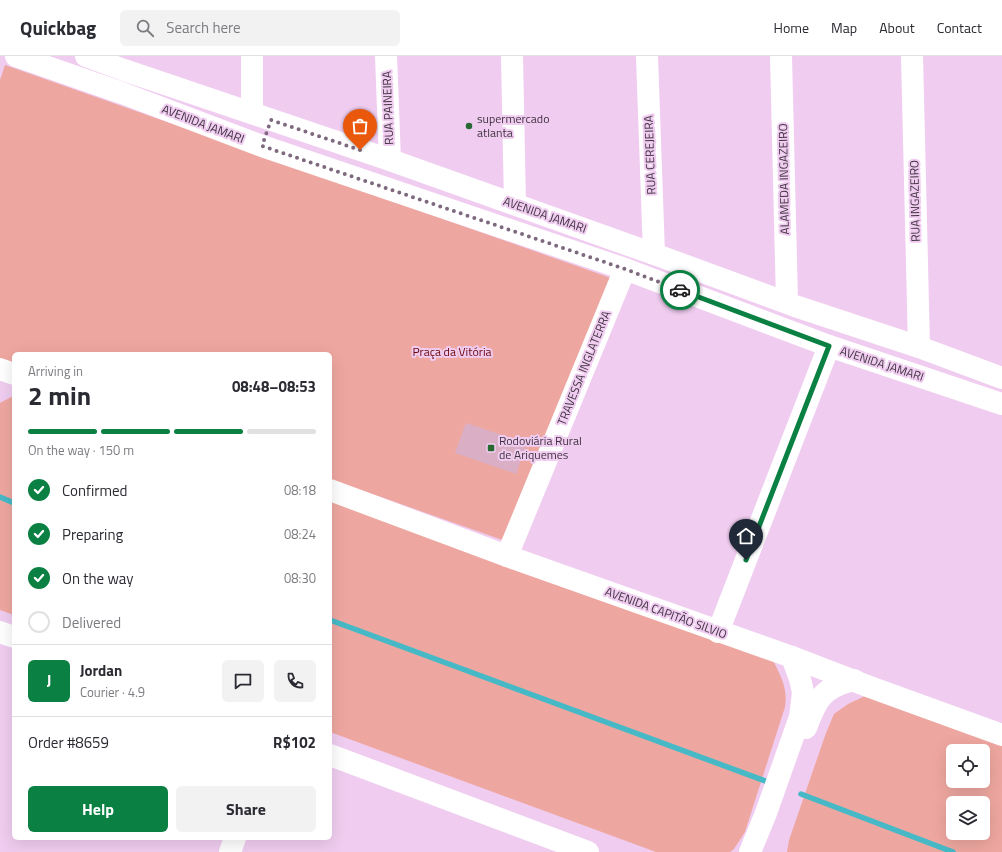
<!DOCTYPE html>
<html lang="en">
<head>
<meta charset="utf-8">
<style>
	:root { --surface:#fff; --page:#f2f2f3; --text:#2b2b33; --muted:#7c7c81; --line:#e1e1e2; --accent:#0b8043 }
	body { margin:0; font-family:"Titillium Web",sans-serif; background:var(--page); color:var(--text); height:100vh; display:flex; flex-direction:column; font-size:15px; white-space:nowrap }
	* { box-sizing:border-box; margin:0 }
	p { font-size:13px; color:var(--muted) }
	.icon { flex:none; width:22px; height:22px; fill:none; stroke:currentColor; stroke-width:2; stroke-linecap:round; stroke-linejoin:round }
	.map { position:relative; flex:1; overflow:hidden }
	.details { position:absolute; left:12px; top:296px; width:320px; height:488px; display:flex; flex-direction:column; background:var(--surface); border-radius:6px; box-shadow:0 4px 16px #0002 }
	.details>* { flex:none }
	.buttons { position:absolute; left:946px; top:688px; display:grid; gap:8px }
	.buttons a { display:grid; place-items:center; width:44px; height:44px; border-radius:6px; background:var(--surface); box-shadow:0 4px 16px #0002; font-size:20px }
	.pin { position:absolute; display:grid; place-items:center; width:34px; height:34px; color:#fff; margin:-41px -17px; border-radius:50% 50% 50% 0; rotate:-45deg; box-shadow:0 0 4px #0007 }
	.pin .icon { rotate:45deg }
	.courier { position:absolute; display:grid; place-items:center; width:40px; height:40px; margin:-20px; border:3px solid #0b8043; border-radius:50%; background:#fff; color:#222; box-shadow:0 1px 5px #0007 }
	.head em { font-style:normal; font-weight:700 }
	.head div { display:flex; flex-direction:column-reverse }
	.head { display:flex; align-items:center; justify-content:space-between; height:68px; padding:0 16px }
	h1 { font-size:26px; font-weight:700; line-height:30px }
	.bar { display:grid; grid-template-columns:repeat(4,1fr); gap:6px 4px; align-content:center; height:48px; padding:0 16px }
	.bar i { height:5px; border-radius:3px; background:var(--line) }
	.bar .active { background:var(--accent) }
	.bar p { grid-column:span 4 }
	.line { display:flex; align-items:center; gap:10px; padding:0 16px; border-top:1px solid var(--line) }
	.line div { flex:1 }
	.round { display:grid; place-items:center; flex:none; width:42px; height:42px; border-radius:6px; background:var(--page) }
	ol { padding:0 16px; list-style:none }
	li { display:flex; align-items:center; gap:12px; height:44px }
	li p { margin-inline-start:auto }
	li .icon { padding:4px; border-radius:50%; background:var(--accent); color:#fff; stroke-width:4 }
	li:last-child { color:var(--muted) }
	li i { width:22px; height:22px; border:2px solid var(--line); border-radius:50% }
	.action { display:flex; gap:8px; margin-top:auto; padding:8px 16px }
	.action a { flex:1; height:46px; border-radius:6px; background:var(--accent); color:#fff; font-size:16px; font-weight:700; line-height:46px; text-align:center }
	.action a+a { background:var(--page); color:var(--text) }
	header { display:flex; align-items:center; gap:24px; box-sizing:border-box; height:56px; padding:0 20px; background:var(--surface); border-bottom:1px solid var(--line) }
	header strong { font-size:19px }
	nav { display:flex; gap:22px; margin-inline-start:auto; font-size:14px }
	.search { width:280px; height:36px; background:var(--page); display:flex; align-items:center; gap:10px; box-sizing:border-box; padding:0 14px; border-radius:6px; color:var(--muted); font-size:15px }
	.map>svg:first-child { display:block }
</style>
</head>
<body>
<header>
<strong>Quickbag</strong>
<div class="search"><svg class="icon" aria-label="search" viewBox="0 0 24 24"><circle cx="10" cy="10" r="6"/><path d="M15 15l6 6"/></svg>Search here</div>
<nav><a>Home</a><a>Map</a><a>About</a><a>Contact</a></nav>
</header>
<div class="map">
<svg width="1002" height="796" viewBox="0 0 1002 796">
	<rect width="100%" height="100%" fill="#f0cdf0"/>
	<g fill="#eea7a0" fill-rule="evenodd">
		<path d="M5,9L611,222L508,486L330,423V298H14V311L0,305V24Z"/>
		<path d="M13,340H14V559L0,554V347Z"/>
		<path d="M330,443L773,604C781,621 788,632 785,651L745,776L734,793L730,796H656L330,676Z"/>
		<path d="M867,639L1002,685V796H787L789,784L826,677L834,658L848,648ZM953,695H983V725H953ZM953,747H983V777H953Z"/>
	</g>
	<g fill="none" stroke-linecap="round" stroke-linejoin="round">
		<g stroke="#47b9c6" stroke-width="5.5">
			<path d="M0,441L14,447"/>
			<path d="M330,564L768,726"/>
			<path d="M801,738L953,796"/>
		</g>
	</g>
	<path fill="#daaec4" d="M466,367L527,387L516,418L455,397Z"/>
	<g fill="none" stroke-linecap="round" stroke-linejoin="round">
		<g stroke="#fff" stroke-width="22">
			<path d="M252,0V57"/>
			<path d="M386,0L390,104"/>
			<path d="M512,0L515,148"/>
			<path d="M647,0L654,198"/>
			<path d="M781,0L787,246"/>
			<path d="M912,0L919,291"/>
			<path d="M507,500L625,213"/>
			<path d="M718,576L829,290"/>
			<path d="M230,796L235,782"/>
		</g>
		<g stroke="#fff" stroke-width="22">
			<path d="M16,0L122,37L262,90L625,213L829,290L1002,348"/>
			<path d="M86,0L124,14L390,104L654,198L795,250L919,291L1002,322"/>
			<path d="M0,313L14,318"/>
			<path d="M330,434L507,500L792,601L870,631L1002,679"/>
			<path d="M0,576L14,581"/>
			<path d="M806,672C816,645 822,631 854,624"/>
			<path d="M330,699L588,796"/>
			<path d="M750,796L766,757L800,661L803,636L800,623L792,601"/>
		</g>
	</g>
	<g fill="none" stroke-linecap="round" stroke-linejoin="round">
		<path stroke="#7e697e" stroke-width="4" stroke-dasharray="0 7.2" d="M360,94L271,64L262,90L625,213L680,234"/>
		<path stroke="#0b8043" stroke-width="5" d="M680,234L829,290L746,504"/>
	</g>
	<g fill="#286831" stroke="#f0cdf0" stroke-width="1.5">
		<circle cx="469" cy="70" r="4"/>
		<rect x="487" y="388" width="8" height="8" rx="2"/>
	</g>
	<g text-anchor="middle" stroke-width="4" stroke-linejoin="round" paint-order="stroke">
		<g font-size="12" fill="#403341" stroke="#f0cdf0">
			<text transform="translate(388 52) rotate(-92)" y="4">RUA PAINEIRA</text>
			<text transform="translate(203 68) rotate(21)" y="4">AVENIDA JAMARI</text>
			<text transform="translate(650 99) rotate(-92)" y="4">RUA CEREJEIRA</text>
			<text transform="translate(784 123) rotate(-91)" y="4">ALAMEDA INGAZEIRO</text>
			<text transform="translate(915 145) rotate(-91)" y="4">RUA INGAZEIRO</text>
			<text transform="translate(545 159) rotate(19)" y="4">AVENIDA JAMARI</text>
			<text transform="translate(882 308) rotate(18)" y="4">AVENIDA JAMARI</text>
			<text transform="translate(584 312) rotate(-68)" y="4">TRAVESSA INGLATERRA</text>
			<text transform="translate(666 557) rotate(20)" y="4">AVENIDA CAPITÃO SILVIO</text>
		</g>
		<g font-size="12" fill="#403341" stroke="#f0cdf0" text-anchor="start">
			<text x="477" y="67">supermercado<tspan x="477" dy="14">atlanta</tspan></text>
			<text x="499" y="389">Rodoviária Rural<tspan x="499" dy="14">de Ariquemes</tspan></text>
		</g>
		<g font-size="12" fill="#6b040b" stroke="#f0cdf0">
			<text x="452" y="300">Praça da Vitória</text>
		</g>
	</g>
</svg>
<div class="buttons">
<a><svg class="icon" aria-label="locate" viewBox="0 0 24 24"><circle cx="12" cy="12" r="6"/><path d="M12 2v4M12 18v4M2 12h4M18 12h4"/></svg></a>
<a><svg class="icon" aria-label="layers" viewBox="0 0 24 24"><path d="M12 4l9 5-9 5-9-5zM3 14l9 5 9-5"/></svg></a>
</div>
<div class="pin" style="left:360px;top:94px;background:#ea580c"><svg class="icon" aria-label="bag" viewBox="0 0 24 24"><path d="M5 8h14l-1 12H6zM9 8a3 3 0 0 1 6 0"/></svg></div>
<div class="pin" style="left:746px;top:504px;background:#1f2937"><svg class="icon" aria-label="home" viewBox="0 0 24 24"><path d="M3 11l9-7 9 7M6 9v11h12V9"/></svg></div>
<div class="courier" style="left:680px;top:234px"><svg class="icon" aria-label="car" viewBox="0 0 24 24"><path d="M5 17H2v-5l4-1 3-4h7l3 4 3 1v5h-3M9 17h6M6 11h13"/><circle cx="7" cy="17" r="2"/><circle cx="17" cy="17" r="2"/></svg></div>
<section class="details">
<div class="head"><div><h1>2 min</h1><p>Arriving in</p></div><em>08:48–08:53</em></div>
<div class="bar"><i class="active"></i><i class="active"></i><i class="active"></i><i></i><p>On the way · 150 m</p></div>
<ol>
<li><svg class="icon" aria-label="check" viewBox="0 0 24 24"><path d="M5 12l5 5 9-10"/></svg>Confirmed<p>08:18</p></li>
<li><svg class="icon" aria-label="check" viewBox="0 0 24 24"><path d="M5 12l5 5 9-10"/></svg>Preparing<p>08:24</p></li>
<li><svg class="icon" aria-label="check" viewBox="0 0 24 24"><path d="M5 12l5 5 9-10"/></svg>On the way<p>08:30</p></li>
<li><i></i>Delivered</li>
</ol>
<div class="line" style="height:72px"><b class="round" style="background:var(--accent);color:#fff">J</b><div><b>Jordan</b><p>Courier · 4.9</p></div><a class="round"><svg class="icon" aria-label="chat" viewBox="0 0 24 24"><path d="M4 5h16v11H9l-5 4z"/></svg></a><a class="round"><svg class="icon" aria-label="phone" viewBox="0 0 24 24"><path d="M5 4h4l2 5-3 2q2 4 5 5l2-3 5 2v4C11 20 4 13 5 4z"/></svg></a></div>
<div class="line" style="height:52px"><div>Order #8659</div><b>R$102</b></div>
<div class="action"><a>Help</a><a>Share</a></div>
</section>
</div>
</body>
</html>
